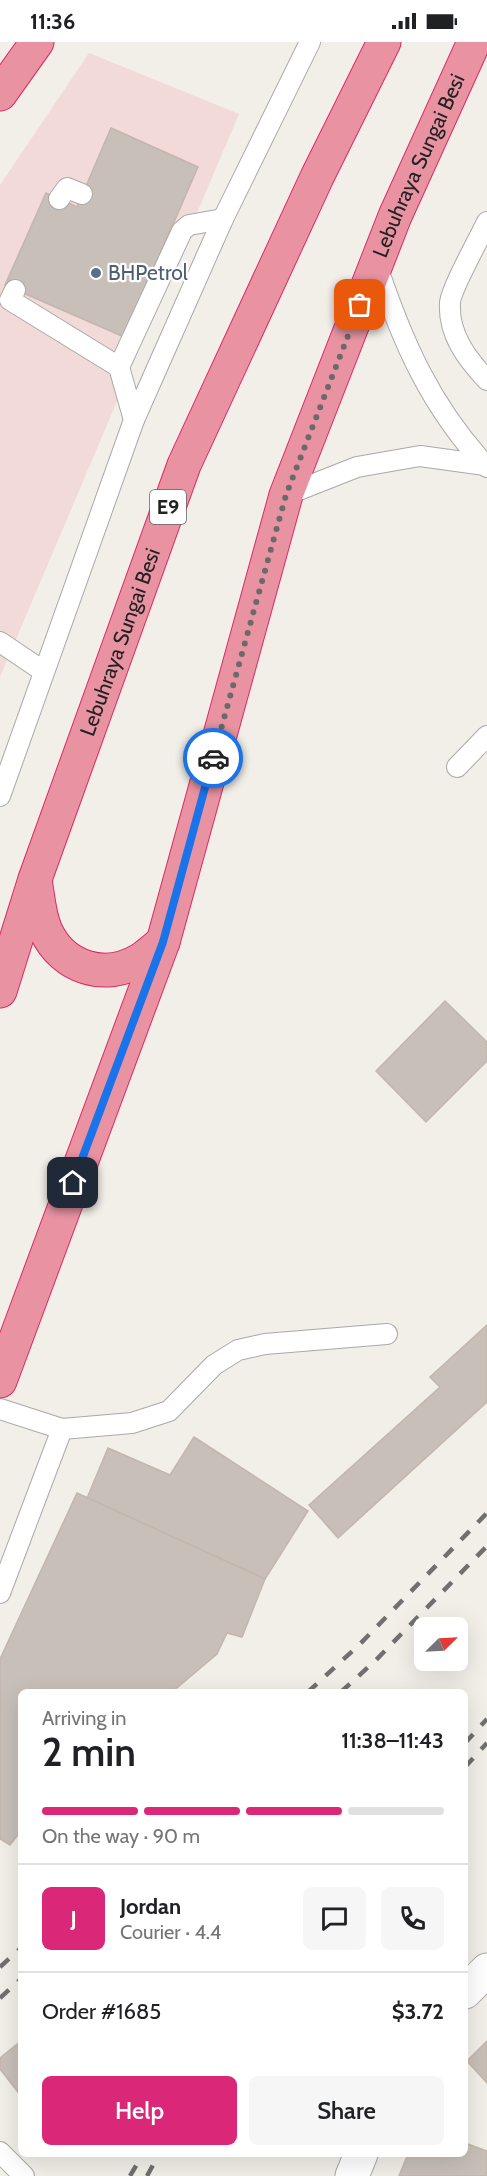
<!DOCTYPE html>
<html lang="en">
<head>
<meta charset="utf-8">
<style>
	:root { --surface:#fff; --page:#f6f6f6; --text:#202124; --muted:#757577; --line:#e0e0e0; --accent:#db2777 }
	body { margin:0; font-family:Cabin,sans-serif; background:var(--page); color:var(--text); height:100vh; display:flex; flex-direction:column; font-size:22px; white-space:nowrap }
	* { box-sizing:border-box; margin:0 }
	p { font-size:20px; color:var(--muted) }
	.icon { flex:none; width:33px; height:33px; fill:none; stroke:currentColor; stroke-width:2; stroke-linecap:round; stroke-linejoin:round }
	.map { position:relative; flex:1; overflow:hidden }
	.details { position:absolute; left:18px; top:1647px; width:450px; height:468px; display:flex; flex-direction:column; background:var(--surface); border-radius:9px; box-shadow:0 6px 24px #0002 }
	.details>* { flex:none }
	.needle { width:39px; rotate:66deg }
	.controls { position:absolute; left:414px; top:1575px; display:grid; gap:12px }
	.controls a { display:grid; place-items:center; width:54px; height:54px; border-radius:9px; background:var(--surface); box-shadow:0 6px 24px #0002; font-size:30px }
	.pin { position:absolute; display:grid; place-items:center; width:51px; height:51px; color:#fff; margin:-26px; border-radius:12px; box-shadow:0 3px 9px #0006 }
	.courier { position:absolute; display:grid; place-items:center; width:60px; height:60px; margin:-30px; border:4px solid #1a73e8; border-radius:50%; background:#fff; color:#222; box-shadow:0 2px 8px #0007 }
	.headline em { font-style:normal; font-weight:600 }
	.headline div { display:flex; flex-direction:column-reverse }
	.headline { display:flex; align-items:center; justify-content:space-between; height:102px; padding:0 24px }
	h1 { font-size:39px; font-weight:600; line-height:45px }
	.bar { display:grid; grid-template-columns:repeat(4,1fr); gap:9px 6px; align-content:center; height:72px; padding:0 24px }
	.bar i { height:8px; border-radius:4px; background:var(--line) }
	.bar .selected { background:var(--accent) }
	.bar p { grid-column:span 4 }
	.line { display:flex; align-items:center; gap:15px; padding:0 24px; border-top:2px solid var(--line) }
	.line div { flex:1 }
	.round { display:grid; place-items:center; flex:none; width:63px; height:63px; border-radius:9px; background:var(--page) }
	.action { display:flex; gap:12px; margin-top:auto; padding:12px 24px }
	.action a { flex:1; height:69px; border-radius:9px; background:var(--accent); color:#fff; font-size:24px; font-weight:600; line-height:69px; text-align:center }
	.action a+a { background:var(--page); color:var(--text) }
	.status { display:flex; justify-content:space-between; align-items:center; height:42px; padding:0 30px; background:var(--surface); direction:ltr }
	.status svg { height:16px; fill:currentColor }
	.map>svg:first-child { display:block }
</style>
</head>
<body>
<div class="status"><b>11:36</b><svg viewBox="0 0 49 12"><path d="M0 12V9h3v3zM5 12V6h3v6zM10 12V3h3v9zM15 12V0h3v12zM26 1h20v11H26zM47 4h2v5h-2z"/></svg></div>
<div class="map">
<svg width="487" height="2134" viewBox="0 0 487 2134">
	<rect width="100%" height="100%" fill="#f2efe9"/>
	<path fill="#f2dad9" d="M89,11L239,72L0,635V143Z"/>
	<g fill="#c7bfb8" stroke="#c4b6ab" stroke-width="1.5">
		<path d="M111,86L198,125L124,295L5,243L46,151L77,165Z"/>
		<path d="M445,959L487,1000V1019L426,1080L376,1029Z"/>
		<path d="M487,1283V1360L338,1496L309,1463L440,1345L430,1335Z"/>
		<path d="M194,1395L308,1469L265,1537L87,1456L108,1406L170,1433Z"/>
		<path d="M77,1451L265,1537L242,1595L227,1591L217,1612L172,1650H21V1789L10,1803L0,1797V1617Z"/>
		<path d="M21,1999V2054L0,2027V2016Z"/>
		<path d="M487,1999V2041L467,2019Z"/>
		<path d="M465,2101L487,2109V2134H399L408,2112H465Z"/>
	</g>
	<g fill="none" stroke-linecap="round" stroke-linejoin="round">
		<g stroke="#a9a9a9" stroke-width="22">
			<g id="lane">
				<path d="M59,157L67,146L82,152"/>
				<path d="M487,180C480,195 450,249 450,261C448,292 467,317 487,338"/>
				<path d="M376,221C402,299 430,364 487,425"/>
				<path d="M15,248L10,258L119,325"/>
				<path d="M134,378L119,325L182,189L189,183L223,177"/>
				<path d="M286,453L357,425L420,414L485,423"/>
				<path d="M0,600L43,629"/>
				<path d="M457,725L487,694"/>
				<path d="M0,754L134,378L223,177L310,0"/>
				<path d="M0,1367L62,1387L132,1381L169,1369L214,1323L238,1308L265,1302L387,1292"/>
				<path d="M0,1551L62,1387"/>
				<path d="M0,2110L24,2134"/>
			</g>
		</g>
		<g stroke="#a9a9a9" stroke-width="35">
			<g id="street">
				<path d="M465,1950L487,1928"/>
				<path d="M352,2134L361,2112"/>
			</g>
		</g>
		<g stroke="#dc2a67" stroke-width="35">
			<g id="highway">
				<path d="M0,52L37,0"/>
				<path d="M35,838C38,854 39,874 46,889C63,926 105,939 140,918C148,913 155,906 163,900"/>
				<path id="s1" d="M0,949L35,837L184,423L317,135L384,0"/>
				<path id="s2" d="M0,1339L163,900L286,453L395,174L474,0"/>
			</g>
		</g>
		<use href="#lane" stroke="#fff" stroke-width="20"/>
		<use href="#street" stroke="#fff" stroke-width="33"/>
		<use href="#highway" stroke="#e892a2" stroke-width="33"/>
		<g stroke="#707070" stroke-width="4.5" stroke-dasharray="12 12" stroke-linecap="butt">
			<path d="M308,1650L360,1602L487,1471"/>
			<path d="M341,1650L376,1618L487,1504"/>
			<path d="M465,1701L487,1677"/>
			<path d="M465,1725L487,1701"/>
			<path d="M0,1925L21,1906"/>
			<path d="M0,1956L21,1937"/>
			<path d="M130,2134L143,2112"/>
			<path d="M147,2134L159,2112"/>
		</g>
	</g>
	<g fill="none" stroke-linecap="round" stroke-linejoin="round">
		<path stroke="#6b6a68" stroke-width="6" stroke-dasharray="0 10.8" d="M213,716L286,453L360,263"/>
		<path stroke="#1a73e8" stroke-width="8" d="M73,1141L163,900L213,716"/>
	</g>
	<circle fill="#5c6f8a" stroke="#fff" stroke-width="2" cx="96" cy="231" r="6"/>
	<g text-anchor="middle" stroke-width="4.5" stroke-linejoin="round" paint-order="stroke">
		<rect fill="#fff" stroke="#646464" stroke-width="1.5" x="150" y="448" width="36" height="34" rx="4.5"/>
		<g font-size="20" font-weight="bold" fill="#222">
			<text x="168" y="472">E9</text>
		</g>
		<g font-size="21" fill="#222" stroke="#fff">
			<text dy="7" stroke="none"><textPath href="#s2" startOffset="1287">Lebuhraya Sungai Besi</textPath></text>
			<text dy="7" stroke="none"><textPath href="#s1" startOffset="369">Lebuhraya Sungai Besi</textPath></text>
		</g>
		<g font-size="21" fill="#4e5e75" stroke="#fff" text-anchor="start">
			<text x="108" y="238">BHPetrol</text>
		</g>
	</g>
</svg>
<div class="controls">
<a><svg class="needle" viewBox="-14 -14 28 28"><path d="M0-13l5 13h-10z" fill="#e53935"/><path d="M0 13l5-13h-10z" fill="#757577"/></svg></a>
</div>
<div class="pin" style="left:360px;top:263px;background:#ea580c"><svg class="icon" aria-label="bag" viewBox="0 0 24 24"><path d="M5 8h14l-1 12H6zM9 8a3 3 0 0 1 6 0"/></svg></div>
<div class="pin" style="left:73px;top:1141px;background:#1f2937"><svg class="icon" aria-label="home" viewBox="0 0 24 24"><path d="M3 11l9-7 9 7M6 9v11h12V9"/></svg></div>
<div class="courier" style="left:213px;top:716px"><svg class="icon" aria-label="car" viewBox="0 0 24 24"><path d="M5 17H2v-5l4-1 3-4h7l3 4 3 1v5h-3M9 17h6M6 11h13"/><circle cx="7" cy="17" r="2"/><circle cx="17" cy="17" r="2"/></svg></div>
<section class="details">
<div class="headline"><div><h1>2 min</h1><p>Arriving in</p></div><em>11:38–11:43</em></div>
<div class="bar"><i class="selected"></i><i class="selected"></i><i class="selected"></i><i></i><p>On the way · 90 m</p></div>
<div class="line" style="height:108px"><b class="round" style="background:var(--accent);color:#fff">J</b><div><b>Jordan</b><p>Courier · 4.4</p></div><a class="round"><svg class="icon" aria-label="chat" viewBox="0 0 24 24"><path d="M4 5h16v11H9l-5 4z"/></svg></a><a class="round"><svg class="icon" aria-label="phone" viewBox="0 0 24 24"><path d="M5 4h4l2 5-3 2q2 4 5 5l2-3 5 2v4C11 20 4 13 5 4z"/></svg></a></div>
<div class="line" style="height:78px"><div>Order #1685</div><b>$3.72</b></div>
<div class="action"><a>Help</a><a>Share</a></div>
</section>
</div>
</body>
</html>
